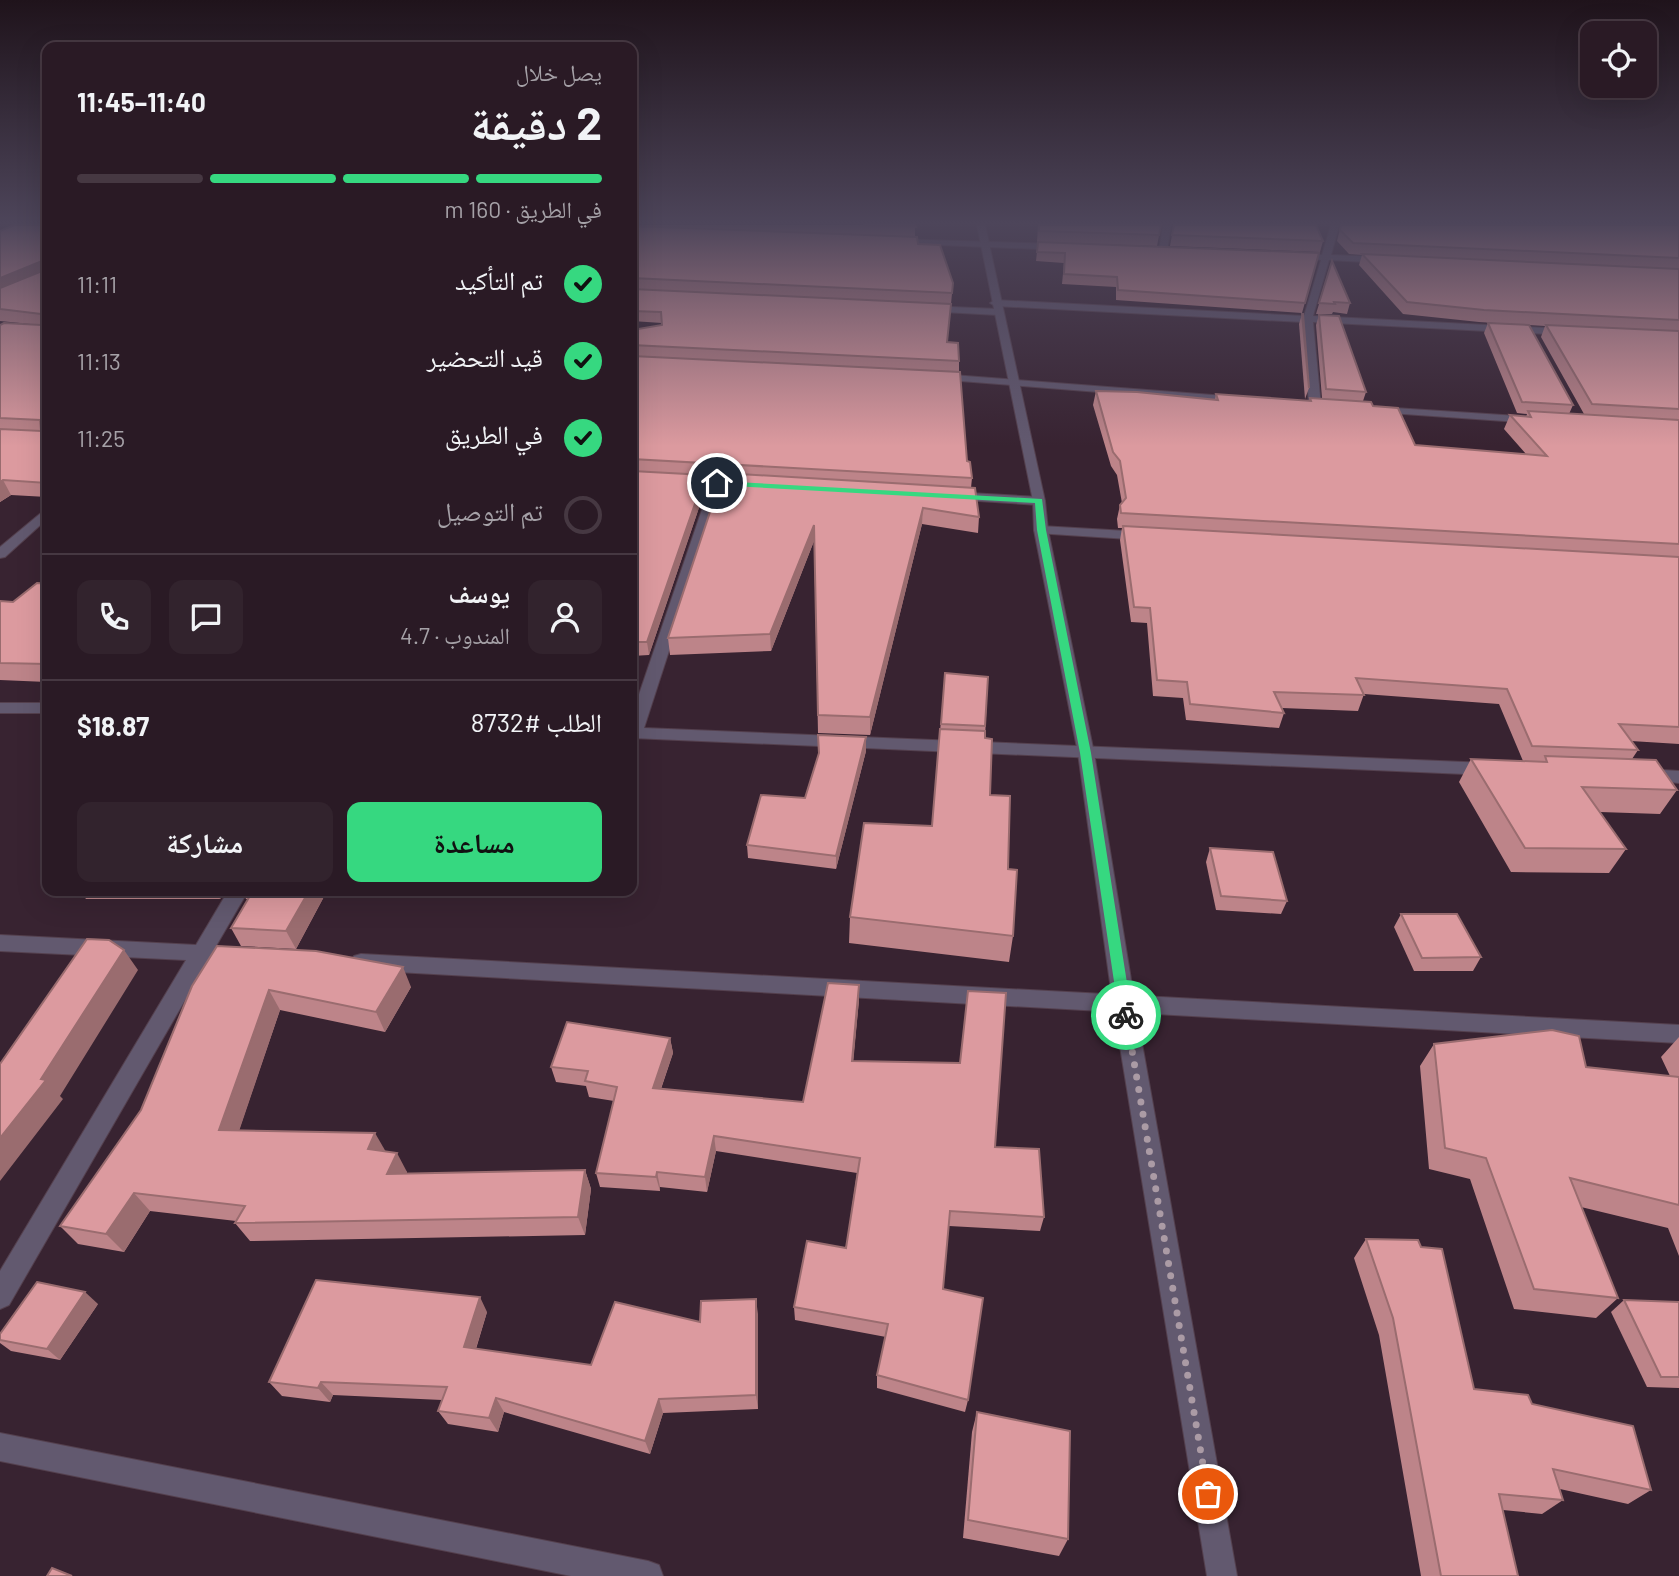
<!DOCTYPE html>
<html lang="ar">
<head>
<meta charset="utf-8">
<style>
	:root { --surface:#2a1a25; --page:#32232d; --text:#f1f3f6; --muted:#a5a1a7; --line:#463842; --accent:#36d880 }
	body { margin:0; font-family:Barlow,"Noto Naskh Arabic",sans-serif; background:var(--page); color:var(--text); direction:rtl; height:100vh; display:flex; flex-direction:column; font-size:26px; white-space:nowrap }
	* { box-sizing:border-box; margin:0 }
	p { font-size:23px; color:var(--muted) }
	.icon { flex:none; width:38px; height:38px; fill:none; stroke:currentColor; stroke-width:2; stroke-linecap:round; stroke-linejoin:round }
	.map { position:relative; flex:1; overflow:hidden; direction:ltr }
	.panel { position:absolute; left:42px; top:42px; width:595px; height:854px; display:flex; flex-direction:column; background:var(--surface); border-radius:14px; box-shadow:0 7px 28px #0002,0 0 0 2px var(--line); direction:rtl }
	.panel>* { flex:none }
	.buttons { position:absolute; left:1580px; top:21px; display:grid; gap:14px }
	.buttons a { display:grid; place-items:center; width:77px; height:77px; border-radius:14px; background:var(--surface); box-shadow:0 7px 28px #0002,0 0 0 2px var(--line); font-size:35px }
	.pin { position:absolute; display:grid; place-items:center; width:60px; height:60px; color:#fff; margin:-30px; border:4px solid #fff; border-radius:50%; box-shadow:0 2px 7px #0007 }
	.courier { position:absolute; display:grid; place-items:center; width:70px; height:70px; margin:-35px; border:5px solid #36d880; border-radius:50%; background:#fff; color:#222; box-shadow:0 2px 9px #0007 }
	.overview em { font-style:normal; font-weight:700 }
	.overview div { display:flex; flex-direction:column-reverse }
	.overview { display:flex; align-items:center; justify-content:space-between; height:119px; padding:0 35px }
	h1 { font-size:46px; font-weight:700; line-height:52px }
	.bar { display:grid; grid-template-columns:repeat(4,1fr); gap:10px 7px; align-content:center; height:84px; padding:0 35px }
	.bar i { height:9px; border-radius:5px; background:var(--line) }
	.bar .current { background:var(--accent) }
	.bar p { grid-column:span 4 }
	.line { display:flex; align-items:center; gap:18px; padding:0 35px; border-top:2px solid var(--line) }
	.line div { flex:1 }
	.round { display:grid; place-items:center; flex:none; width:74px; height:74px; border-radius:14px; background:var(--page) }
	ol { padding:0 35px; list-style:none }
	li { display:flex; align-items:center; gap:21px; height:77px }
	li p { margin-inline-start:auto }
	li .icon { padding:7px; border-radius:50%; background:var(--accent); color:#111; stroke-width:4 }
	li:last-child { color:var(--muted) }
	li i { width:38px; height:38px; border:4px solid var(--line); border-radius:50% }
	.cta { display:flex; gap:14px; margin-top:auto; padding:14px 35px }
	.cta a { flex:1; height:80px; border-radius:14px; background:var(--accent); color:#111; font-size:28px; font-weight:700; line-height:80px; text-align:center }
	.cta a+a { background:var(--page); color:var(--text) }
	.map>svg:first-child { display:block }
</style>
</head>
<body>
<div class="map">
<svg width="1679" height="1576" viewBox="0 0 1679 1576">
	<rect width="100%" height="100%" fill="#382331"/>
	<g fill="none" stroke-linecap="round" stroke-linejoin="round">
		<g stroke="#54404e" stroke-width="2">
			<g id="minor">
				<path d="M1163,225H1171L1167,251L1163,254L1159,251Z"/>
				<path d="M1331,225H1339L1331,255L1384,257L1388,260L1384,263L1329,260L1313,316L1567,329L1572,332L1567,335L1313,322L1321,406L1315,409L1309,406L1303,322L995,306L990,303L995,300L1304,316L1321,260L1292,256L1296,253L1322,255Z"/>
				<path d="M894,239L1062,244L1066,247L1062,250L891,243Z"/>
				<path d="M928,306L998,309L1003,312L998,315L925,311L923,309Z"/>
				<path d="M939,374L1239,397L1244,400L1239,403L935,379V375Z"/>
				<path d="M1379,407L1532,417L1538,420L1532,423L1375,412L1373,410Z"/>
				<path d="M683,477L742,480L748,484L742,488L722,487L644,728L1488,763L1497,769L1488,775L632,738V715L710,486L679,484V478Z"/>
				<path d="M952,492L1039,497L1045,501L1039,505L948,499V493Z"/>
				<path d="M47,508V519L5,557L0,558V547Z"/>
				<path d="M1041,526L1144,532L1151,536L1144,540L1036,533L1034,530Z"/>
				<rect x="0" y="703" width="47" height="10"/>
				<path d="M1646,769L1679,771V783L1640,779L1637,775L1640,771Z"/>
				<path d="M228,891H248L216,946L243,949L246,955L243,961L236,963L207,962L9,1305L0,1309V1271L186,960L0,951V935L196,945Z"/>
				<path d="M361,954L1679,1025V1043L361,970L354,968L351,962L354,956Z"/>
				<path d="M0,1433L648,1561L659,1565L663,1576H571L0,1461Z"/>
			</g>
		</g>
		<g stroke="#54404e" stroke-width="2">
			<path id="tertiary" d="M977,225H985L1045,501L1048,530L1094,753L1135,1004L1237,1576H1207L1113,1004L1078,753L1034,530L1033,501Z"/>
		</g>
		<use href="#minor" fill="#62596f" fill-rule="evenodd"/>
		<use href="#tertiary" fill="#62596f" fill-rule="evenodd"/>
	</g>
	<g fill="#bd8489">
		<path d="M47,225V497L11,495L0,502V325L30,324L0,321V231Z"/>
		<path d="M632,225H915V237L918,244L953,283L951,304L632,289L948,342L959,361V372L967,461L972,478L971,488L979,517L978,533L922,524L870,735L818,733L814,541L771,651L670,655L668,638L722,476L705,475L706,487L649,655L632,656V330L662,325V323L632,321Z"/>
		<path d="M1038,225H1161L1157,246L1037,242Z"/>
		<path d="M1174,225L1323,241L1320,252L1170,246Z"/>
		<path d="M1341,225H1679V744L1631,741L1638,750L1632,759L1677,790L1660,814L1600,812L1626,849L1609,873L1511,872L1459,782L1471,759L1523,761L1499,704L1364,694L1358,711L1282,708L1284,713L1279,728L1186,720L1183,698L1153,696L1147,623L1131,622L1120,540L1122,528H1118L1117,519L1120,505L1122,503L1117,475L1111,466L1093,405L1096,391L1215,400L1216,394L1309,401L1310,398H1322L1316,325L1319,315L1366,392L1363,401L1373,406L1415,445L1526,454L1504,429L1510,415L1526,417L1527,414L1517,413L1484,333L1488,323L1573,405L1569,414H1584L1541,337L1545,326L1479,322L1403,314L1359,265L1362,255L1349,254L1337,241Z"/>
		<path d="M1038,242L1319,253L1302,313L1116,300V287L1062,284L1064,263L1036,261Z"/>
		<path d="M1332,261L1350,303L1347,314L1333,312L1332,314H1316Z"/>
		<path d="M1302,314L1309,388L1305,399L1299,324Z"/>
		<path d="M47,584V682L0,680V601L13,602Z"/>
		<path d="M945,673L988,677L985,738L990,795L1008,869L1013,936L1009,962L849,943L850,917L932,826Z"/>
		<path d="M866,737V751L836,869L748,858L747,845L805,798Z"/>
		<path d="M1210,848L1287,901L1281,914L1216,910L1206,862Z"/>
		<path d="M80,891H226L220,899H86Z"/>
		<path d="M242,891H327L296,949L241,946L231,928L248,899H246Z"/>
		<path d="M1401,914L1481,957L1473,971H1414L1394,927Z"/>
		<path d="M217,946L411,987L385,1032L280,1010L239,1130L385,1152L407,1172L406,1174L585,1170L591,1189L585,1235L250,1241L235,1223L236,1221L150,1211L124,1252L78,1244L60,1226L141,1110Z"/>
		<path d="M859,985V1000L853,1061L995,1147L1044,1217L1040,1231L949,1226L943,1289L968,1400L965,1412L877,1388V1375L886,1337L795,1320L794,1307L846,1248L857,1173L716,1151L707,1192L660,1187V1191L600,1187L596,1173L614,1101L589,1097L586,1086L556,1082L551,1067L670,1038L673,1053L661,1089L803,1102Z"/>
		<path d="M1679,1037V1256L1668,1228L1581,1207L1618,1298L1596,1318L1514,1309L1470,1179L1429,1169L1420,1066L1434,1044L1586,1067L1670,1076L1661,1057Z"/>
		<path d="M1366,1239L1474,1389L1532,1404L1651,1490L1628,1504L1560,1489L1563,1500L1542,1514L1503,1510L1518,1576H1421L1379,1335L1354,1258Z"/>
		<path d="M1624,1300L1679,1302V1388L1647,1387L1611,1312Z"/>
		<path d="M98,1304L60,1360L11,1351L0,1343V1334Z"/>
		<path d="M487,1312L476,1349L591,1365L700,1322L758,1314V1409L663,1413L650,1454L504,1412L498,1432L448,1424L438,1411L442,1400L333,1395L330,1402L282,1396L269,1382Z"/>
		<path d="M977,1412L1068,1539L1059,1556L963,1538L972,1432Z"/>
	</g>
	<g fill="#9a6c6f">
		<path d="M42,261L47,272L0,293V278Z"/>
		<path d="M705,475L706,487L649,655L647,642Z"/>
		<path d="M3,480L11,495L0,502V482Z"/>
		<path d="M923,508L922,524L870,735V717Z"/>
		<path d="M814,525V541L771,651L770,634Z"/>
		<path d="M866,737V751L836,869V856Z"/>
		<path d="M215,891H226L220,899Z"/>
		<path d="M309,891H327L296,949L286,931Z"/>
		<path d="M124,950L138,970L60,1096L63,1099L0,1181V1138L41,1079Z"/>
		<path d="M403,967L411,987L385,1032L376,1012Z"/>
		<path d="M859,985V1000L852,1076V1061Z"/>
		<path d="M269,990L280,1010L233,1149L219,1130Z"/>
		<path d="M670,1038L673,1053L656,1103L653,1088Z"/>
		<path d="M375,1133L386,1152L368,1149Z"/>
		<path d="M714,1136L716,1151L707,1192L705,1177Z"/>
		<path d="M397,1153L407,1172L398,1193L387,1174Z"/>
		<path d="M585,1170L591,1189L585,1235L578,1217Z"/>
		<path d="M657,1172L660,1187V1191L656,1177Z"/>
		<path d="M134,1193L150,1211L124,1252L106,1234Z"/>
		<path d="M85,1292L98,1304L60,1360L47,1349Z"/>
		<path d="M480,1297L487,1312L472,1361L464,1347Z"/>
		<path d="M756,1299L758,1314V1409L756,1395Z"/>
		<path d="M321,1382L333,1395L330,1402L318,1388Z"/>
		<path d="M496,1398L504,1412L498,1432L489,1418Z"/>
		<path d="M659,1399L663,1413L650,1454L645,1441Z"/>
	</g>
	<g fill="#dc9a9f" stroke="#9a6c6f" stroke-width="2">
		<path d="M14,225H47V483L3,480L0,482V429L41,431L40,420L0,418V325L4,323L41,325L44,316L41,314L0,309V288L42,271V261L0,278V231Z"/>
		<path d="M863,225H915L916,227Z"/>
		<path d="M1039,225H1161L1159,235L1039,231Z"/>
		<path d="M1174,225H1316L1323,241L1172,235Z"/>
		<path d="M1341,225H1679V258L1353,243L1340,230Z"/>
		<path d="M632,226L917,237L918,244L940,245L953,283L952,293L632,278Z"/>
		<path d="M1038,242L1319,253L1305,303L1118,290L1117,277L1064,274L1065,253L1037,252Z"/>
		<path d="M1362,254L1679,269V320L1484,310L1407,302Z"/>
		<path d="M1332,261L1350,303L1334,302L1335,304L1319,303Z"/>
		<path d="M632,289L951,304L947,342L958,343L959,361L632,345V330L662,325L661,312L632,311Z"/>
		<path d="M1302,314H1303L1309,388Z"/>
		<path d="M1319,315L1339,316L1366,392L1326,389Z"/>
		<path d="M1488,323L1529,325L1573,405L1522,402Z"/>
		<path d="M1546,325L1679,331V409L1592,404Z"/>
		<path d="M632,356L960,372L967,461L970,462L972,478L632,459Z"/>
		<path d="M1096,391L1137,392L1218,400L1216,394L1311,401L1310,398L1371,402L1373,406L1398,408L1415,445L1547,456L1510,415L1531,417L1528,411L1679,420V544L1121,513L1120,505L1126,498L1120,461L1113,452Z"/>
		<path d="M632,471L705,475L647,642H632Z"/>
		<path d="M723,473L975,488L979,517L923,508L870,717L818,715L814,525L770,634L668,638Z"/>
		<path d="M1123,526L1679,557V727L1619,724L1638,750L1532,746L1507,689L1356,678L1364,695L1274,692L1284,713L1190,704L1187,682L1157,680L1150,608L1134,607Z"/>
		<path d="M37,583L47,584V664L0,663V601L13,602Z"/>
		<path d="M945,673L988,677L985,726L941,724Z"/>
		<path d="M47,694V706L41,701Z"/>
		<path d="M940,729L985,731V738L992,739L990,795L1010,796L1008,869L1017,870L1013,936L850,917L864,823L932,826Z"/>
		<path d="M818,735L866,737L836,856L747,845L761,795L805,798L819,753Z"/>
		<path d="M1545,756L1656,760L1677,790L1582,787L1626,849L1525,848L1471,759L1547,762Z"/>
		<path d="M1210,848L1273,852L1287,901L1221,896Z"/>
		<path d="M249,891H309L286,931L231,928L251,894H247Z"/>
		<path d="M1401,914H1457L1481,957L1422,958Z"/>
		<path d="M87,939L109,940L124,950L41,1079L46,1080L0,1138V1064Z"/>
		<path d="M217,946L316,951L403,967L376,1012L269,990L219,1130L375,1133L368,1149L397,1153L387,1174L585,1170L578,1217L235,1223L245,1206L134,1193L106,1234L60,1226L141,1110L192,986Z"/>
		<path d="M828,983L859,985L852,1061L960,1063L968,991L1006,993L995,1147L1039,1149L1044,1217L950,1211L943,1289L983,1298L968,1400L877,1375L888,1324L794,1307L807,1241L846,1248L860,1158L714,1136L705,1177L657,1172L656,1177L596,1173L617,1087L585,1081L588,1071L551,1067L567,1022L670,1038L653,1088L803,1102Z"/>
		<path d="M1552,1030L1579,1036L1586,1067L1679,1077V1205L1570,1178L1618,1298L1534,1289L1486,1158L1445,1148L1434,1044Z"/>
		<path d="M1366,1239L1418,1240L1421,1247L1442,1249L1474,1389L1528,1395L1532,1404L1633,1426L1651,1490L1553,1469L1563,1500L1499,1494L1518,1576H1441L1393,1318Z"/>
		<path d="M316,1280L480,1297L464,1347L591,1365L615,1302L700,1322L701,1301L756,1299V1395L659,1399L645,1441L496,1398L489,1418L438,1411L447,1387L321,1382L318,1388L269,1382Z"/>
		<path d="M37,1282L85,1292L47,1349L0,1340V1334Z"/>
		<path d="M1624,1300L1679,1302V1377H1661Z"/>
		<path d="M977,1412L1070,1431L1068,1539L968,1520Z"/>
		<path d="M52,1568L72,1576H47Z"/>
	</g>
	<linearGradient id="sky" x2="0" y2="1"><stop stop-color="#1f131b"/><stop offset="0.5" stop-color="#4d455a"/><stop offset="1" stop-color="#4d455a" stop-opacity="0"/></linearGradient>
	<rect width="1679" height="446" fill="url(#sky)"/>
	<path fill="#36d880" d="M717,481L1042,499L1046,530L1091,753L1132,1015L1130,1019H1121L1119,1015L1080,753L1037,530L1035,503L714,485Z"/>
	<g fill="none" stroke-linecap="round" stroke-linejoin="round">
		<path stroke="#ab9ba5" stroke-width="7" stroke-dasharray="0 12.6" d="M1126,1015L1208,1494"/>
	</g>
</svg>
<div class="buttons">
<a><svg class="icon" aria-label="locate" viewBox="0 0 24 24"><circle cx="12" cy="12" r="6"/><path d="M12 2v4M12 18v4M2 12h4M18 12h4"/></svg></a>
</div>
<div class="pin" style="left:1208px;top:1494px;background:#ea580c"><svg class="icon" aria-label="bag" viewBox="0 0 24 24"><path d="M5 8h14l-1 12H6zM9 8a3 3 0 0 1 6 0"/></svg></div>
<div class="pin" style="left:717px;top:483px;background:#1f2937"><svg class="icon" aria-label="home" viewBox="0 0 24 24"><path d="M3 11l9-7 9 7M6 9v11h12V9"/></svg></div>
<div class="courier" style="left:1126px;top:1015px"><svg class="icon" aria-label="bike" viewBox="0 0 24 24"><circle cx="6" cy="16" r="4"/><circle cx="18" cy="16" r="4"/><path d="M6 16l4-8h5l3 8M10 8l3 8H6M13 5h3"/></svg></div>
<section class="panel">
<div class="overview"><div><h1>2 دقيقة</h1><p>يصل خلال</p></div><em>11:40–11:45</em></div>
<div class="bar"><i class="current"></i><i class="current"></i><i class="current"></i><i></i><p>في الطريق · 160 m</p></div>
<ol>
<li><svg class="icon" aria-label="check" viewBox="0 0 24 24"><path d="M5 12l5 5 9-10"/></svg>تم التأكيد<p>11:11</p></li>
<li><svg class="icon" aria-label="check" viewBox="0 0 24 24"><path d="M5 12l5 5 9-10"/></svg>قيد التحضير<p>11:13</p></li>
<li><svg class="icon" aria-label="check" viewBox="0 0 24 24"><path d="M5 12l5 5 9-10"/></svg>في الطريق<p>11:25</p></li>
<li><i></i>تم التوصيل</li>
</ol>
<div class="line" style="height:126px"><a class="round"><svg class="icon" aria-label="person" viewBox="0 0 24 24"><circle cx="12" cy="8" r="4"/><path d="M4 21q1-7 8-7t8 7"/></svg></a><div><b>يوسف</b><p>المندوب · 4.7</p></div><a class="round"><svg class="icon" aria-label="chat" viewBox="0 0 24 24"><path d="M4 5h16v11H9l-5 4z"/></svg></a><a class="round"><svg class="icon" aria-label="phone" viewBox="0 0 24 24"><path d="M5 4h4l2 5-3 2q2 4 5 5l2-3 5 2v4C11 20 4 13 5 4z"/></svg></a></div>
<div class="line" style="height:91px"><div>الطلب #8732</div><b>$18.87</b></div>
<div class="cta"><a>مساعدة</a><a>مشاركة</a></div>
</section>
</div>
</body>
</html>
